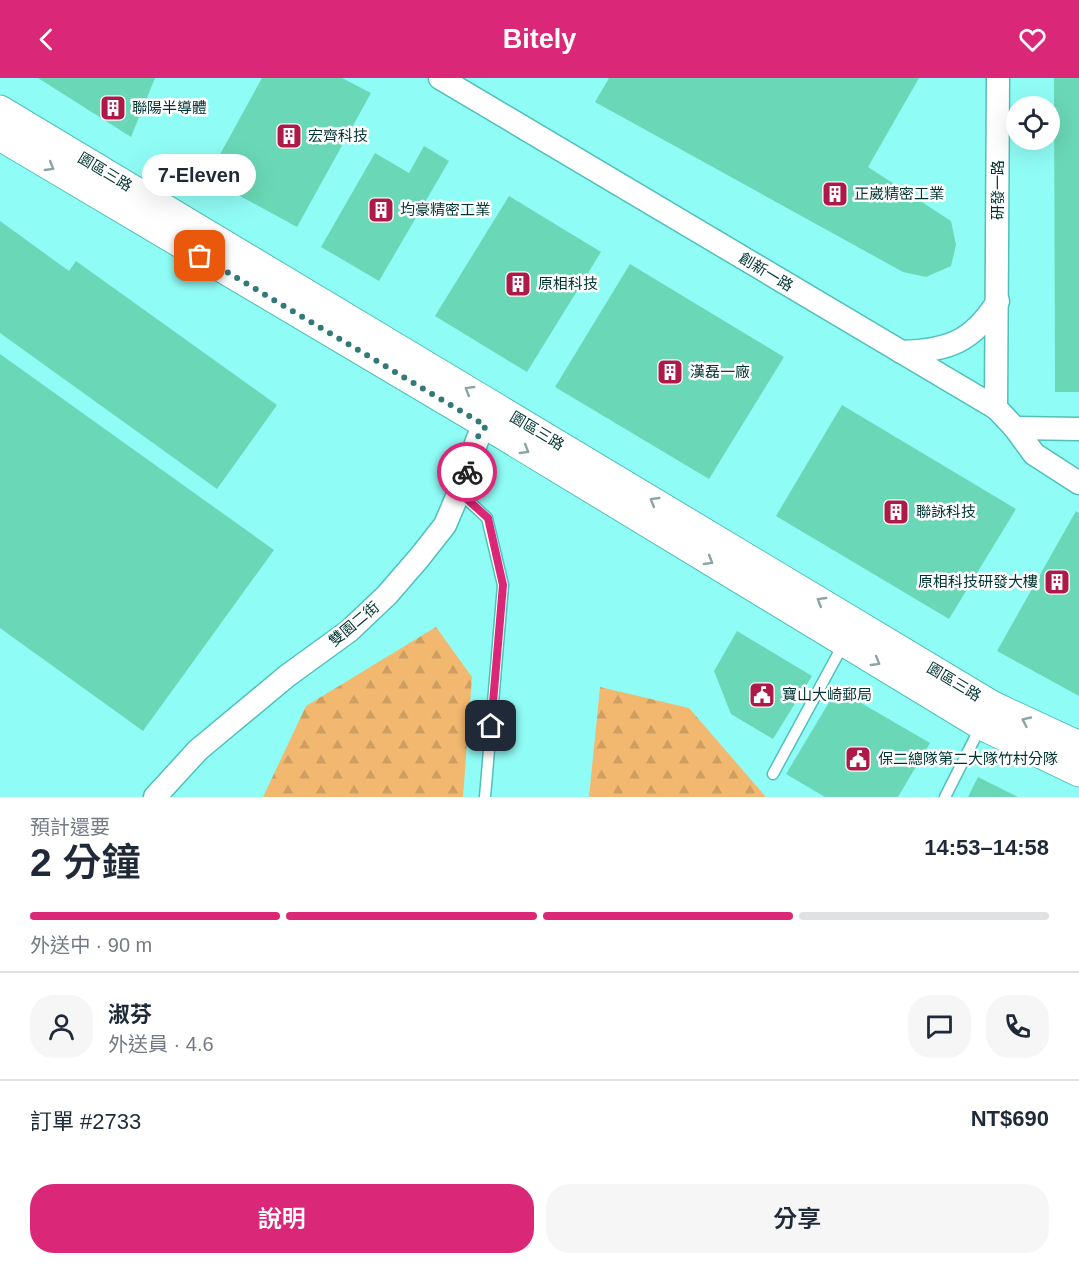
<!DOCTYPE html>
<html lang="zh-TW">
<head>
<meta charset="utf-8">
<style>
	:root { --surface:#fff; --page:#f6f6f7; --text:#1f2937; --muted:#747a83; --line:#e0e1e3; --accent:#db2777 }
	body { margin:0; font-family:Helvetica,"Noto Sans TC",sans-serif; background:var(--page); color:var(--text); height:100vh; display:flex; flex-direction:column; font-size:22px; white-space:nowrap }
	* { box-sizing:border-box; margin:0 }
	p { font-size:20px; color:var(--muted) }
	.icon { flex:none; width:33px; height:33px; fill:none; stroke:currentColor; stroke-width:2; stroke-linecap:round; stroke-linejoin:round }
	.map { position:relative; height:719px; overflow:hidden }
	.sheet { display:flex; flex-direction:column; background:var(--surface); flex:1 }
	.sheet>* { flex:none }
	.buttons { position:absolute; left:1006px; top:18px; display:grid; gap:12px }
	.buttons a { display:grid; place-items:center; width:54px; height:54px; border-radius:50%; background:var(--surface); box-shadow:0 6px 24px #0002; font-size:30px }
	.pin { position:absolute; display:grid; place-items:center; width:51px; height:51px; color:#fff; margin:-26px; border-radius:12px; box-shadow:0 3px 9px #0006 }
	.courier { position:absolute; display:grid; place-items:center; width:60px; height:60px; margin:-30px; border:4px solid #db2777; border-radius:50%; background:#fff; color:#222; box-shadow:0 2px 8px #0007 }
	.bubble { position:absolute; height:42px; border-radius:21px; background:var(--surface); box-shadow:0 6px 24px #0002; font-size:20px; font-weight:600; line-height:42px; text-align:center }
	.headline em { font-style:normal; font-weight:600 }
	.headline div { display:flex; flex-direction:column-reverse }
	.headline { display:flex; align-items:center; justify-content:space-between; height:102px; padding:0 30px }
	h1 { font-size:39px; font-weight:600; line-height:45px }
	.bar { display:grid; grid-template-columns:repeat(4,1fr); gap:9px 6px; align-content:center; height:72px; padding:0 30px }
	.bar i { height:8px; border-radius:4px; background:var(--line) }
	.bar .on { background:var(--accent) }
	.bar p { grid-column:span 4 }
	.line { display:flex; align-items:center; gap:15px; padding:0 30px; border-top:2px solid var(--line) }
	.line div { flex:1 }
	.round { display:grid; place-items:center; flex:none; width:63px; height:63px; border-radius:24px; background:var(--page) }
	.primary-button { display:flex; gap:12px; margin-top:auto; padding:12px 30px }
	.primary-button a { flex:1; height:69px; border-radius:24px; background:var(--accent); color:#fff; font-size:24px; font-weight:600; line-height:69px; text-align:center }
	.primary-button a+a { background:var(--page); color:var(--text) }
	header { display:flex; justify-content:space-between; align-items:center; height:78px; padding:0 30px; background:var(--accent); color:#fff; font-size:27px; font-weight:600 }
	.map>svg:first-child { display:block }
</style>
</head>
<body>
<header><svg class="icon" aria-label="back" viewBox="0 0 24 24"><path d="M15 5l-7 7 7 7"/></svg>Bitely<svg class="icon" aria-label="heart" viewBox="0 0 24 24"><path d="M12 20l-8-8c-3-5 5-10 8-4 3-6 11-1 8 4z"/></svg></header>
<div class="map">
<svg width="1079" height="719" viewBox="0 0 1079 719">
	<defs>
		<pattern id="forest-firs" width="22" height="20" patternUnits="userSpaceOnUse" patternTransform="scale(1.5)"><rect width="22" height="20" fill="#f3b870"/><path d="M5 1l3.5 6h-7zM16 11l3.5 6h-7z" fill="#cf9f61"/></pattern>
	</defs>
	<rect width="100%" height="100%" fill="#90fcf6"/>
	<g fill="url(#forest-firs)">
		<path d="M436,549L472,599L463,719H263L306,628Z"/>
		<path d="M600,609L689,630L766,719H589Z"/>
	</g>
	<g fill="#6ad8b6">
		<path d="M38,0H155L131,59Z"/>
		<path d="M262,0H342L371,15L297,149L207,100Z"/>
		<path d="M609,0H919L868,89L951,143L956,167L951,188L926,199L903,194L595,24Z"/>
		<path d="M1054,0H1079V314H1055Z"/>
		<path d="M424,68L449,83L379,203L321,169L375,75L409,95Z"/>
		<path d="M509,118L601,174L527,294L435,238Z"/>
		<path d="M0,143L69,193L76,183L277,327L217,411L0,255Z"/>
		<path d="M630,186L784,279L709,401L555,309Z"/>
		<path d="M0,276L274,472L143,653L0,550Z"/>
		<path d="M842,327L1016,431L949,541L776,438Z"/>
		<path d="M1076,433L1079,435V618L997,573Z"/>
		<path d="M737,553L812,598L773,661L731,636L714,593Z"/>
		<path d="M837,611L930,665L898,719H825L786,696Z"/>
		<path d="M978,699L1018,719H968Z"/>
	</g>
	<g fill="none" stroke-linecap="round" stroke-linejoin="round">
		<g stroke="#51bfba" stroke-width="13">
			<g id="service">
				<path d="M459,414L487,440L503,507L485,719"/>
				<path d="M773,696L844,565"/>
				<path d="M945,719L981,648"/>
			</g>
		</g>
		<g stroke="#51bfba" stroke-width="25">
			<g id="minor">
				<path d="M440,0L996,330L1015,350L1034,376L1079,405"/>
				<path d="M901,274C947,273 973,264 998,223"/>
				<path d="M996,330L998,0"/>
				<path d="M1015,350L1079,351"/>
				<path d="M155,719L198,672L287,598L349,553L387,517L419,480L445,447L459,414L478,360L494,333"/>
			</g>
		</g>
		<g stroke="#51bfba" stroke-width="29">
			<g id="tertiary">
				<path d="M0,31L993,627L1079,667"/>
				<path d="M0,59L472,339L981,648L1079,695"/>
			</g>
		</g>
		<use href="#service" stroke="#fff" stroke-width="10"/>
		<use href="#minor" stroke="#fff" stroke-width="22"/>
		<use href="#tertiary" stroke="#fff" stroke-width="27"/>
	</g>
	<defs><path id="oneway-chevron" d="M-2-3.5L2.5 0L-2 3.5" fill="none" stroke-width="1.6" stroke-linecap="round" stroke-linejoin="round" transform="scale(1.5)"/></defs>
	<g stroke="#8ca4a3">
		<use href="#oneway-chevron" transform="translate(50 89) rotate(31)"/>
		<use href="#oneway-chevron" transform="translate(469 312) rotate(-149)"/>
		<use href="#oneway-chevron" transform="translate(525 372) rotate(31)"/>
		<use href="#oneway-chevron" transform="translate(654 423) rotate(-149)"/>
		<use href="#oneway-chevron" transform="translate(709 483) rotate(31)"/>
		<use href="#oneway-chevron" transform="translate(821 523) rotate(-149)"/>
		<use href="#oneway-chevron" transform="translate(876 584) rotate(31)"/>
		<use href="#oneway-chevron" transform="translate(1026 643) rotate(-155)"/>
	</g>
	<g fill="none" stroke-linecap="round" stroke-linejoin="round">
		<path stroke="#327a77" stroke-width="6" stroke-dasharray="0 10.8" d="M200,178L486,348L477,360L467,394"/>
		<path stroke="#db2777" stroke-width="8" d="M467,394L459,414L488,440L503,507L491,648"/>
	</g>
	<defs>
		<g id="building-square" transform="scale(1.35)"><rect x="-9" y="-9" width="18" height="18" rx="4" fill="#ad1a47" stroke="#fff"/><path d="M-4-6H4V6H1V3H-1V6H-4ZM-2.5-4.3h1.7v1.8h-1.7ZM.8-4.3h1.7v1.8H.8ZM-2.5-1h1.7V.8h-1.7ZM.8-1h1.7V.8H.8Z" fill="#fff"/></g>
		<g id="civic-square" transform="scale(1.35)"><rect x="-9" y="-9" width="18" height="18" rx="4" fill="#ad1a47" stroke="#fff"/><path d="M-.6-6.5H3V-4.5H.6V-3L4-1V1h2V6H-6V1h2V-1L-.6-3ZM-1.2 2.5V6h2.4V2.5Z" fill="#fff"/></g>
	</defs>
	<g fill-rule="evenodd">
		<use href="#building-square" x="113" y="30"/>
		<use href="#building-square" x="289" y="58"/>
		<use href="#building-square" x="835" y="116"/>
		<use href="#building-square" x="381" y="132"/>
		<use href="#building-square" x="518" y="206"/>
		<use href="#building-square" x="670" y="294"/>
		<use href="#building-square" x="896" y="434"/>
		<use href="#building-square" x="1057" y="504"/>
		<use href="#civic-square" x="762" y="617"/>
		<use href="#civic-square" x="858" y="681"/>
	</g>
	<g text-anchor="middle" stroke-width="5" stroke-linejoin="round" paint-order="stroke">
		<g font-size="15" fill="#003432" stroke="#fff" text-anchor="start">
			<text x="132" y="35">聯陽半導體</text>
			<text x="308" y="63">宏齊科技</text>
			<text x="854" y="121">正崴精密工業</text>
			<text x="400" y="137">均豪精密工業</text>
			<text x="538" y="211">原相科技</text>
			<text x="690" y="299">漢磊一廠</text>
			<text x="916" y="439">聯詠科技</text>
			<text x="1038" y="509" text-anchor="end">原相科技研發大樓</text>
			<text x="782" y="622">寶山大崎郵局</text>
			<text x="878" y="686">保二總隊第二大隊竹村分隊</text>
		</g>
		<g font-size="15" fill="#003432" stroke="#fff">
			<text transform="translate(105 94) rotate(31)" y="5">園區三路</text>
			<text transform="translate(998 112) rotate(-90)" y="5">研發一路</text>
			<text transform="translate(766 194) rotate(31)" y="5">創新一路</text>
			<text transform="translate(537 353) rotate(31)" y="5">園區三路</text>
			<text transform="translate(354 546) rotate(-40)" y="5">雙園二街</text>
			<text transform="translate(954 604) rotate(31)" y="5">園區三路</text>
		</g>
	</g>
</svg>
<div class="buttons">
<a><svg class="icon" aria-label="locate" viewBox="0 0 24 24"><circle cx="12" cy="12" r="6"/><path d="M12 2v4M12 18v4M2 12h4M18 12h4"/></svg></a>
</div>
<div class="pin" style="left:200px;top:178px;background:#ea580c"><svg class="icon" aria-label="bag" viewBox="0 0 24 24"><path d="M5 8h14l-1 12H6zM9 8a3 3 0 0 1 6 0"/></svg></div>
<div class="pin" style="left:491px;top:648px;background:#1f2937"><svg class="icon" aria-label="home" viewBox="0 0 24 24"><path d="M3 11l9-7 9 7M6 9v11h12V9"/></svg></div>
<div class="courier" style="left:467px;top:394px"><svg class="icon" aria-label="bike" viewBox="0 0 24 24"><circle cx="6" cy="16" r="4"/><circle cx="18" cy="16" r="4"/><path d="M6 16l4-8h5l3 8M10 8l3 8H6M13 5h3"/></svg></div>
<div class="bubble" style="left:142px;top:76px;width:114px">7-Eleven</div>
</div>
<section class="sheet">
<div class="headline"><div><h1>2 分鐘</h1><p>預計還要</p></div><em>14:53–14:58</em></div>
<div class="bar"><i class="on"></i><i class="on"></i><i class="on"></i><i></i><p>外送中 · 90 m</p></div>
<div class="line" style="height:108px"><a class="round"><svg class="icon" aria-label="person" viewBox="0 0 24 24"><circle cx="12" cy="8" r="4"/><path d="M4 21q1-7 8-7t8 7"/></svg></a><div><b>淑芬</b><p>外送員 · 4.6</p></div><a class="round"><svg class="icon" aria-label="chat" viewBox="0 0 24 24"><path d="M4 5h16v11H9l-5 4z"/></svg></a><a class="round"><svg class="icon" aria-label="phone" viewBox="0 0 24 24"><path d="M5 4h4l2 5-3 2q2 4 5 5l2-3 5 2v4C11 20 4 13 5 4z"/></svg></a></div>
<div class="line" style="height:78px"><div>訂單 #2733</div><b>NT$690</b></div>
<div class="primary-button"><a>說明</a><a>分享</a></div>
</section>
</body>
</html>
